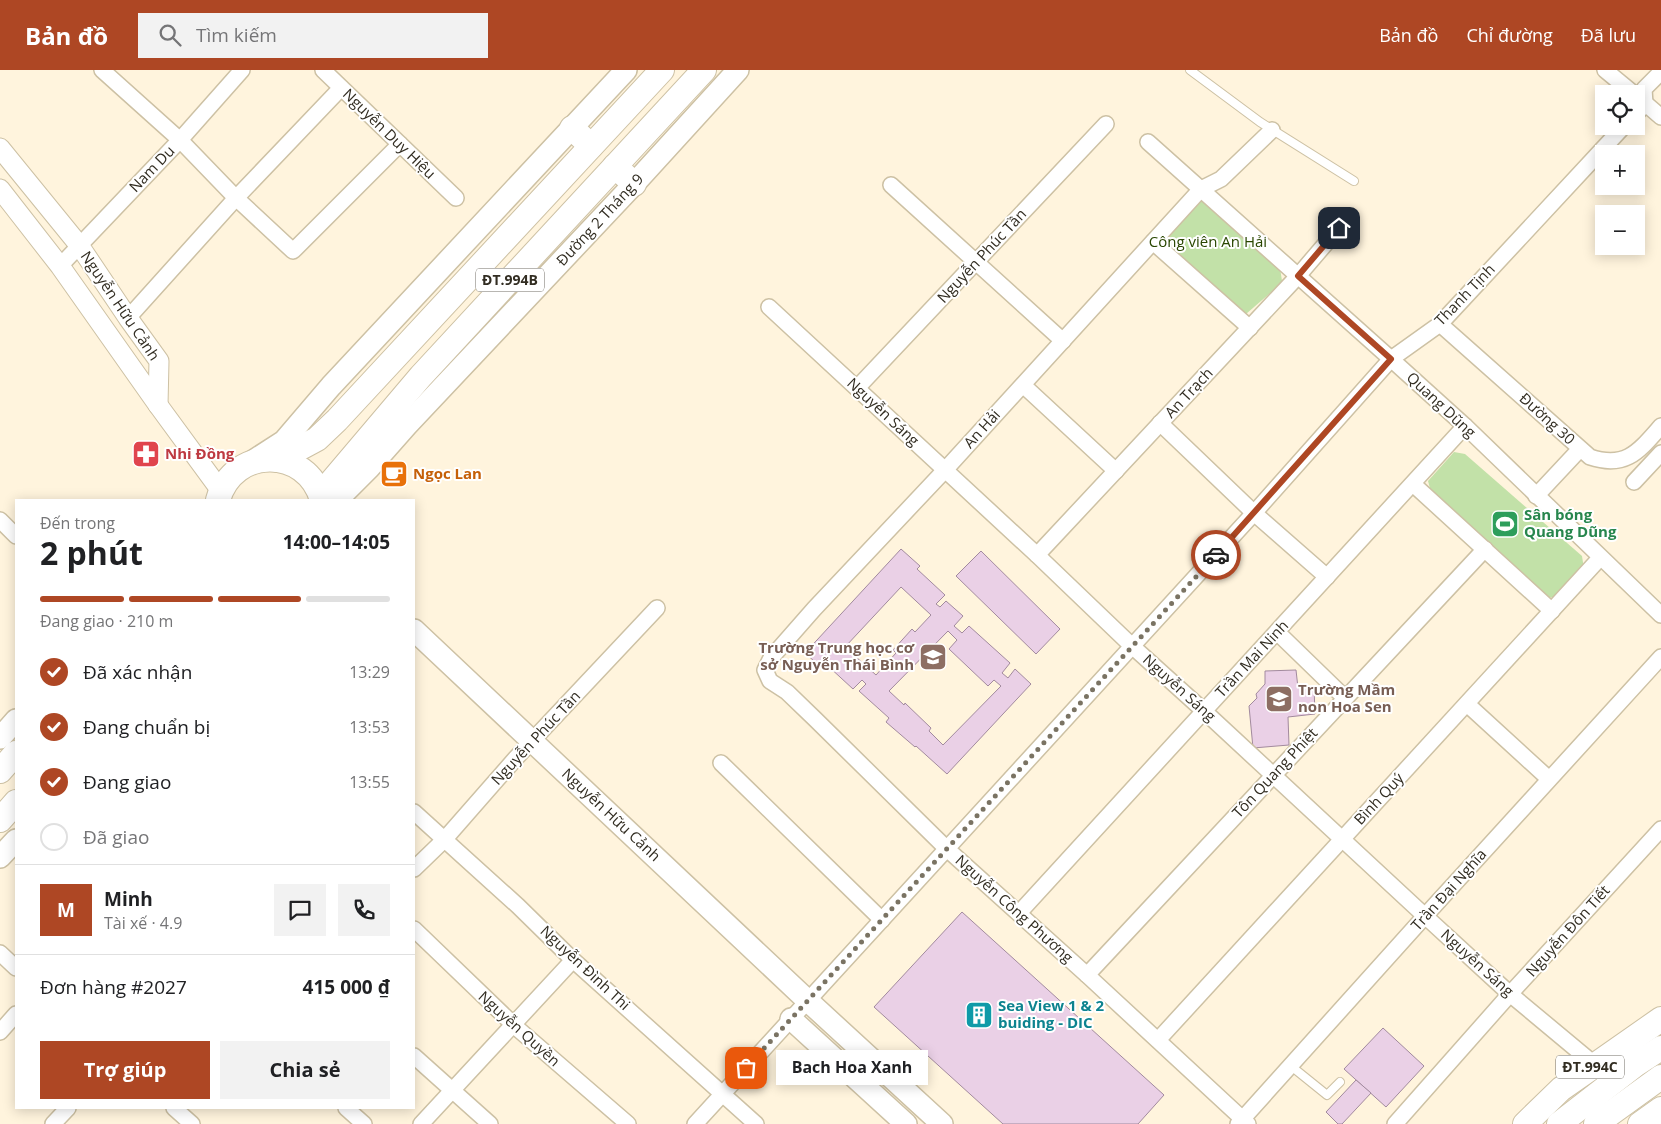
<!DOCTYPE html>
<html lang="vi">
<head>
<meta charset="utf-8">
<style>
	:root { --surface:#fff; --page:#f2f2f2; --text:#202124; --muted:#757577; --line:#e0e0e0; --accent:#ae4724 }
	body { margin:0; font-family:"Open Sans",sans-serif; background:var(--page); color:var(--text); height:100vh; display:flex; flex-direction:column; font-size:19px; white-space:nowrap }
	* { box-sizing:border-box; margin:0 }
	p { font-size:16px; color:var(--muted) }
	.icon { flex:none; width:28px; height:28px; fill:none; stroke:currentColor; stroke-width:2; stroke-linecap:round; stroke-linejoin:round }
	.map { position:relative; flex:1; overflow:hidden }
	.drawer { position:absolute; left:15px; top:429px; width:400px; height:610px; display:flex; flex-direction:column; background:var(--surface); border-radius:0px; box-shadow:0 2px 12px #0003 }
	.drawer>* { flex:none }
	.tools { position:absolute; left:1595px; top:15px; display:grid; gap:10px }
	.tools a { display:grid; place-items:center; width:50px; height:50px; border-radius:0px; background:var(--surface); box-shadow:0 2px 12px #0003; font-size:25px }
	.pin { position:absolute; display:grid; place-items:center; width:42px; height:42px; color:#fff; margin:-21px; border-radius:10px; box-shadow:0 2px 8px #0006 }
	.courier { position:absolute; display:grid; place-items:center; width:50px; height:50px; margin:-25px; border:4px solid #ae4724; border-radius:50%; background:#fff; color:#222; box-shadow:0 1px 6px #0007 }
	.bubble { position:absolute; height:35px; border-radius:0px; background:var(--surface); box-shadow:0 2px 12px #0003; font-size:16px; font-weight:700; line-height:35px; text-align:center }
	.overview em { font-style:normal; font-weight:700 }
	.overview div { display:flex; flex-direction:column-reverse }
	.overview { display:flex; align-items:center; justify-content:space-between; height:85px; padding:0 25px }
	h1 { font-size:32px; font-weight:700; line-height:38px }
	.bar { display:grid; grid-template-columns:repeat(4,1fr); gap:8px 5px; align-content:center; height:60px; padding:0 25px }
	.bar i { height:6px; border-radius:4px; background:var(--line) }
	.bar .selected { background:var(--accent) }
	.bar p { grid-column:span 4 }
	.line { display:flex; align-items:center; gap:12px; padding:0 25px; border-top:1px solid var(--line) }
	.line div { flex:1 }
	.round { display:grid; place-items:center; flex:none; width:52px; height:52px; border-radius:0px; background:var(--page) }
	ol { padding:0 25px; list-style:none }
	li { display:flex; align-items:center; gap:15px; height:55px }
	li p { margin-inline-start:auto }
	li .icon { padding:5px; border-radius:50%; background:var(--accent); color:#fff; stroke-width:4 }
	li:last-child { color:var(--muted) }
	li i { width:28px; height:28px; border:2px solid var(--line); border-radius:50% }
	.button { display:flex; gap:10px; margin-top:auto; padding:10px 25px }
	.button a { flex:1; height:58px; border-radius:0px; background:var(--accent); color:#fff; font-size:20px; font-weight:700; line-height:58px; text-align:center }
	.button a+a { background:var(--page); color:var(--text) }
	header { display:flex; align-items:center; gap:30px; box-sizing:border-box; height:70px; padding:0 25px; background:var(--accent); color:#fff }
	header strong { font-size:24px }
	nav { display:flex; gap:28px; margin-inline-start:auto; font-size:18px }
	.search { width:350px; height:45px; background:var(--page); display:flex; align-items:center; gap:12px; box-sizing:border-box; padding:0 18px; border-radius:0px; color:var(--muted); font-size:19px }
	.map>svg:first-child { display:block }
</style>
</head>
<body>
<header>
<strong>Bản đồ</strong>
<div class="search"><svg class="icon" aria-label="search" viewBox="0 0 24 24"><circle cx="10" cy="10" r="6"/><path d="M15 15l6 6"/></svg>Tìm kiếm</div>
<nav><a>Bản đồ</a><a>Chỉ đường</a><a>Đã lưu</a></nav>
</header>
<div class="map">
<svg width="1661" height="1054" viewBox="0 0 1661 1054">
	<rect width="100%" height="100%" fill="#fff4dd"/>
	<g fill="#c2e1a8">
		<path d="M1200,129L1207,132L1280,198L1282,211L1276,218L1246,244L1164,172Z"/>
		<path d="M1454,382L1465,384L1582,486L1584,499L1558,528L1545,527L1431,422L1428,411Z"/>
	</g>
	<g fill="#ead0e6" stroke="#a28a9e" fill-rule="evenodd">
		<path d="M901,479L920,496L917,499L945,525L936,534L940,537L946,531L963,546L954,556L962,563L969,556L1010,593L1002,603L1008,608L1015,599L1031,614L947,704L916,676L915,677L886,652L889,648L859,621L866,614L862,610L853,619L828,596L824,600L805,583ZM901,517L931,545L915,562L912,559L893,580L896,583L876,605L845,577ZM948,561L957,570L949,579L988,616L994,610L1001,616L943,675L929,661L931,658L905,633L904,635L889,621Z"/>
		<path d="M981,481L1060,559L1036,584L956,506Z"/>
		<path d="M1296,600L1298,618L1314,617L1315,644L1288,647L1289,675L1253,678L1249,636L1257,628L1256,624L1265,614V601Z"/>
		<path d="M962,842L1164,1025L1138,1054H1003L874,937Z"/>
		<path d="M1383,958L1424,996L1386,1037L1344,999Z"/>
		<path d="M1356,1010L1371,1023L1342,1054H1338L1326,1042Z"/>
	</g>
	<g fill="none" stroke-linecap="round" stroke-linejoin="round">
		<g stroke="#cdc1a4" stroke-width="10">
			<g id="service">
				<path d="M1190,0L1260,52L1354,111"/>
				<path d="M1291,996L1327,1025L1340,1012"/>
			</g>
		</g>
		<g stroke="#cdc1a4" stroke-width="18">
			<g id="minor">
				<path d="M102,0L180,70L236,128L293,181L400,74"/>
				<path d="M323,0L456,128"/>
				<path d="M1605,0L1634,24"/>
				<path d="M1639,28L1661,47"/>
				<path d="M1636,44L1645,34L1644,19L1661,2"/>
				<path d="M1148,72L1391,289L1465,356L1661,545"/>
				<path d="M891,115L1063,271"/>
				<path d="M1153,172L1250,258"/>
				<path d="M60,196L180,70L242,0"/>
				<path d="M769,237L1037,485L1132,576L1204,641L1425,846L1510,924L1594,994"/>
				<path d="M128,248L236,128L341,18"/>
				<path d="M1440,254L1590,387C1626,399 1639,381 1661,356"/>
				<path d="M1023,315L1116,401"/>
				<path d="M857,318L1106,54"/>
				<path d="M1160,353L1254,443L1327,507"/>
				<path d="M1634,412L1661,383"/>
				<path d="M1413,414L1552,541"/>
				<path d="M1536,426L1580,379"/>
				<path d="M0,450L16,466"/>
				<path d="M1037,485L1298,206L1339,158"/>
				<path d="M1277,562L1345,628"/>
				<path d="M1467,634L1549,709"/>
				<path d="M721,693L882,850"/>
				<path d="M414,742L518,836L573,890L756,1054"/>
				<path d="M414,799L444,770L515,689L657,538"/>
				<path d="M1019,843L1465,356"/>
				<path d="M414,859L518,959L628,1054"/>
				<path d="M0,883L16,898"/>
				<path d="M1087,905L1485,479"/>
				<path d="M0,962L16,944"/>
				<path d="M1158,970L1600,488"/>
				<path d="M414,986L490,1054"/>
				<path d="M174,1038L192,1054"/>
				<path d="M346,1038L364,1054"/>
				<path d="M53,1054L68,1038"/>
				<path d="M421,1054L573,890"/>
				<path d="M695,1054L1254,443L1391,289L1440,254L1624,56"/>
				<path d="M1238,1054L1425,846L1661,587"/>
				<path d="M1248,1054L1087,905L947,779L815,649L787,622L770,611L765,600L771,588L814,539L945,400L1201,119L1221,109L1272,60"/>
				<path d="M1395,1054L1510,924L1661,759"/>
			</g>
		</g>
		<g stroke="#cdc1a4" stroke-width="21">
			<g id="tertiary">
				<path d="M0,78L79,175L128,248L159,291L158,335"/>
				<path d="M0,119L60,196L158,335L221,421"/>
			</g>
		</g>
		<g stroke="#cdc1a4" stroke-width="24">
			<g id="secondary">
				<path d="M250,393L284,371L331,316L626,0"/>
				<path d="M337,430L369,398L407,355L634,114L738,0"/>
				<path d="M414,560L808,931L942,1054"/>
				<path d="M0,668L16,650"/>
				<path d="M0,787L16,770"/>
				<path d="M791,949L906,1054"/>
			</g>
		</g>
		<g stroke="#cdc1a4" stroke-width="26">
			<g id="primary">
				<path d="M572,58L591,76"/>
				<path d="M615,96L634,114"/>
				<path d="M278,390L317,369L337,350L662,0"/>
				<path d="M321,424L421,306L704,0"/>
				<path d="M218,430C233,376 307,376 322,430"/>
				<path d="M0,701L16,683"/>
				<path d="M0,750L16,732"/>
				<path d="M1525,1054L1561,1019L1661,949"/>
				<path d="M1559,1054L1635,995L1661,978"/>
				<path d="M1596,1054L1661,1007"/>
				<path d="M1640,1054L1661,1039"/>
			</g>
		</g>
		<use href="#service" stroke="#fff" stroke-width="8"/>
		<use href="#minor" stroke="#fff" stroke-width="15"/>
		<use href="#tertiary" stroke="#fff" stroke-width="19"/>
		<use href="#secondary" stroke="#fff" stroke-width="21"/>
		<use href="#primary" stroke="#fff" stroke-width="24"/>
	</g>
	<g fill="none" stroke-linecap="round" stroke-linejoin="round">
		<path stroke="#7a7363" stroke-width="5" stroke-dasharray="0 9" d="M746,998L1216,485"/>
		<path stroke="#ae4724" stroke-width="6" d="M1216,485L1391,289L1298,206L1339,158"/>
	</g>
	<defs>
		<g id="pharmacy-square" transform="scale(1.4375)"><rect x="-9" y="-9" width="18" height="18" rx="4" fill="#e0444e" stroke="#fff"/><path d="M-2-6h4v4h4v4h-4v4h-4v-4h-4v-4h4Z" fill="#fff"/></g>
		<g id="cafe-square" transform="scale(1.4375)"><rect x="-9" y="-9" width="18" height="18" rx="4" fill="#e8710a" stroke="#fff"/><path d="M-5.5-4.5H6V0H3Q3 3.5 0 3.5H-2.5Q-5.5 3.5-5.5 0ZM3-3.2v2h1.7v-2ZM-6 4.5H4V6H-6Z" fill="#fff"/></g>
		<g id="stadium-square" transform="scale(1.4375)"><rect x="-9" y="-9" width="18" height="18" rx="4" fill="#2e9e5b" stroke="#fff"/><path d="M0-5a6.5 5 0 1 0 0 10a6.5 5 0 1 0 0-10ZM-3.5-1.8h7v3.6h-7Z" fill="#fff"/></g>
		<g id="school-square" transform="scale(1.4375)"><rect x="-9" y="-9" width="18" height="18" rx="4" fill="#8d6e63" stroke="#fff"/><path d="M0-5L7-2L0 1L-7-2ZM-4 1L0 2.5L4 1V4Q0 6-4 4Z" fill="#fff"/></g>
		<g id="building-square" transform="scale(1.4375)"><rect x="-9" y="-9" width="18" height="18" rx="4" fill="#0f9aa8" stroke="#fff"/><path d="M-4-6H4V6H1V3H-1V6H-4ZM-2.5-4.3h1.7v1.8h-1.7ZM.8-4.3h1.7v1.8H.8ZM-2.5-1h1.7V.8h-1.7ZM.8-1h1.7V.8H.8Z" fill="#fff"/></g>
	</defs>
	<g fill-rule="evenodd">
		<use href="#pharmacy-square" x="146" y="384"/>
		<use href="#cafe-square" x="394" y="404"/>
		<use href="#stadium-square" x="1505" y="454"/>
		<use href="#school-square" x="933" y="587"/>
		<use href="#school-square" x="1279" y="629"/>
		<use href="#building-square" x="979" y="945"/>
	</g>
	<g text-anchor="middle" stroke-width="4" stroke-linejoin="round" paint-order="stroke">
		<g fill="#fff" stroke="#706c64" stroke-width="1">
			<rect x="476" y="198.5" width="68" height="23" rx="4"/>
			<rect x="1556" y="985.5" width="68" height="23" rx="4"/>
		</g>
		<g font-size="14" font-weight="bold" fill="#322d22">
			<text x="510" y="215">ĐT.994B</text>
			<text x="1590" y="1002">ĐT.994C</text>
		</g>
		<g font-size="15" fill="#322d22" stroke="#fff">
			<text transform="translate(389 64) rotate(44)" y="5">Nguyễn Duy Hiệu</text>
			<text transform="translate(152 99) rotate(-46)" y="5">Nam Du</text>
			<text transform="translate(600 150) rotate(-47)" y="5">Đường 2 Tháng 9</text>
			<text transform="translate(982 186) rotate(-47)" y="5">Nguyễn Phúc Tần</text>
			<text transform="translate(1465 225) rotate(-46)" y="5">Thanh Tịnh</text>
			<text transform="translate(120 236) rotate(56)" y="5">Nguyễn Hữu Cảnh</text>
			<text transform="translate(1189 323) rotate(-47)" y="5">An Trạch</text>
			<text transform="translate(1441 335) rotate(43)" y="5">Quang Dũng</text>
			<text transform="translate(883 342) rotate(43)" y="5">Nguyễn Sáng</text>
			<text transform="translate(1547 349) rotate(42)" y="5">Đường 30</text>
			<text transform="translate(982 359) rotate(-48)" y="5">An Hải</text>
			<text transform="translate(1252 589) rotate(-47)" y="5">Trần Mai Ninh</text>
			<text transform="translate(1179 618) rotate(42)" y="5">Nguyễn Sáng</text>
			<text transform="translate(536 668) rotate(-47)" y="5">Nguyễn Phúc Tần</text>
			<text transform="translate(1275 703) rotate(-47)" y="5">Tôn Quang Phiệt</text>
			<text transform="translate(1379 729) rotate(-47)" y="5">Bình Quý</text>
			<text transform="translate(611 745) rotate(43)" y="5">Nguyễn Hữu Cảnh</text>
			<text transform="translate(1449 820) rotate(-48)" y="5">Trần Đại Nghĩa</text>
			<text transform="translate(1014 839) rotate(42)" y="5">Nguyễn Công Phương</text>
			<text transform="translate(1568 861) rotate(-48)" y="5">Nguyễn Đôn Tiết</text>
			<text transform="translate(1477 893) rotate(42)" y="5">Nguyễn Sáng</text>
			<text transform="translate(585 898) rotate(43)" y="5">Nguyễn Đình Thi</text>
			<text transform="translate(519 959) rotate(42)" y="5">Nguyễn Quyền</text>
		</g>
		<g font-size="15" fill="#294601" stroke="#fff">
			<text x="1208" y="177">Công viên An Hải</text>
		</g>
		<g font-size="15" font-weight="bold" fill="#be3a42" stroke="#fff" text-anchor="start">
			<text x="165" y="389">Nhi Đồng</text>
		</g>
		<g font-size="15" font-weight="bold" fill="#c56008" stroke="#fff" text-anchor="start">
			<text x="413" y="409">Ngọc Lan</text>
		</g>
		<g font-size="15" font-weight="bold" fill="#27864d" stroke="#fff" text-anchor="start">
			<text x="1524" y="450">Sân bóng<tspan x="1524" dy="17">Quang Dũng</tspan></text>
		</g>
		<g font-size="15" font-weight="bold" fill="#785e54" stroke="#fff" text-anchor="end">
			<text x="914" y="583">Trường Trung học cơ<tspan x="914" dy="17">sở Nguyễn Thái Bình</tspan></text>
			<text x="1298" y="625" text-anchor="start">Trường Mầm<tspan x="1298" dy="17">non Hoa Sen</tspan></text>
		</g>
		<g font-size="15" font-weight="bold" fill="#0d838f" stroke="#fff" text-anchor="start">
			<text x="998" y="941">Sea View 1 &amp; 2<tspan x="998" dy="17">buiding - DIC</tspan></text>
		</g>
	</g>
</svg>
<div class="tools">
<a><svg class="icon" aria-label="locate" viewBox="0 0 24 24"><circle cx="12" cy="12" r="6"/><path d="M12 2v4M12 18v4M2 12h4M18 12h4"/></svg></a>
<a>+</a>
<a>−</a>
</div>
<div class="pin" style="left:746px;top:998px;background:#ea580c"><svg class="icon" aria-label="bag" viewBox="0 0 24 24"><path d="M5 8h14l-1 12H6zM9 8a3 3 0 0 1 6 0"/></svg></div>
<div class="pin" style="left:1339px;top:158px;background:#1f2937"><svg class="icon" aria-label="home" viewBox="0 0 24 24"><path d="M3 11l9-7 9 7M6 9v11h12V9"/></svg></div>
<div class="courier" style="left:1216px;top:485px"><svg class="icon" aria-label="car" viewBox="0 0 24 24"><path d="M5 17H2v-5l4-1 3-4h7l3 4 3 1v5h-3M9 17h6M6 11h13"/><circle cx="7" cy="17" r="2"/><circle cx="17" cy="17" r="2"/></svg></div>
<div class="bubble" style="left:776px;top:980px;width:152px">Bach Hoa Xanh</div>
<section class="drawer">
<div class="overview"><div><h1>2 phút</h1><p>Đến trong</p></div><em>14:00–14:05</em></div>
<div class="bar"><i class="selected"></i><i class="selected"></i><i class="selected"></i><i></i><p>Đang giao · 210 m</p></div>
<ol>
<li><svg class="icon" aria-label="check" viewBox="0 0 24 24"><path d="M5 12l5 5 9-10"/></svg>Đã xác nhận<p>13:29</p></li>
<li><svg class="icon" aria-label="check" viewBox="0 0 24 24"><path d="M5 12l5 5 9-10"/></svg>Đang chuẩn bị<p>13:53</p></li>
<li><svg class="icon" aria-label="check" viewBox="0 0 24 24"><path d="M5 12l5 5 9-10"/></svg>Đang giao<p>13:55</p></li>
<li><i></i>Đã giao</li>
</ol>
<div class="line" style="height:90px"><b class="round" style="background:var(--accent);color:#fff">M</b><div><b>Minh</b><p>Tài xế · 4.9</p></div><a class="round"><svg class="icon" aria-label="chat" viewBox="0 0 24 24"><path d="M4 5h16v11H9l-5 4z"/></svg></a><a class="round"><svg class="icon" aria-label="phone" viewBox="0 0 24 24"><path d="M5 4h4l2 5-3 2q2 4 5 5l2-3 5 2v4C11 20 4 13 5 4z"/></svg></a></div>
<div class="line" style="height:65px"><div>Đơn hàng #2027</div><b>415 000 ₫</b></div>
<div class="button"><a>Trợ giúp</a><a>Chia sẻ</a></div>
</section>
</div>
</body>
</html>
